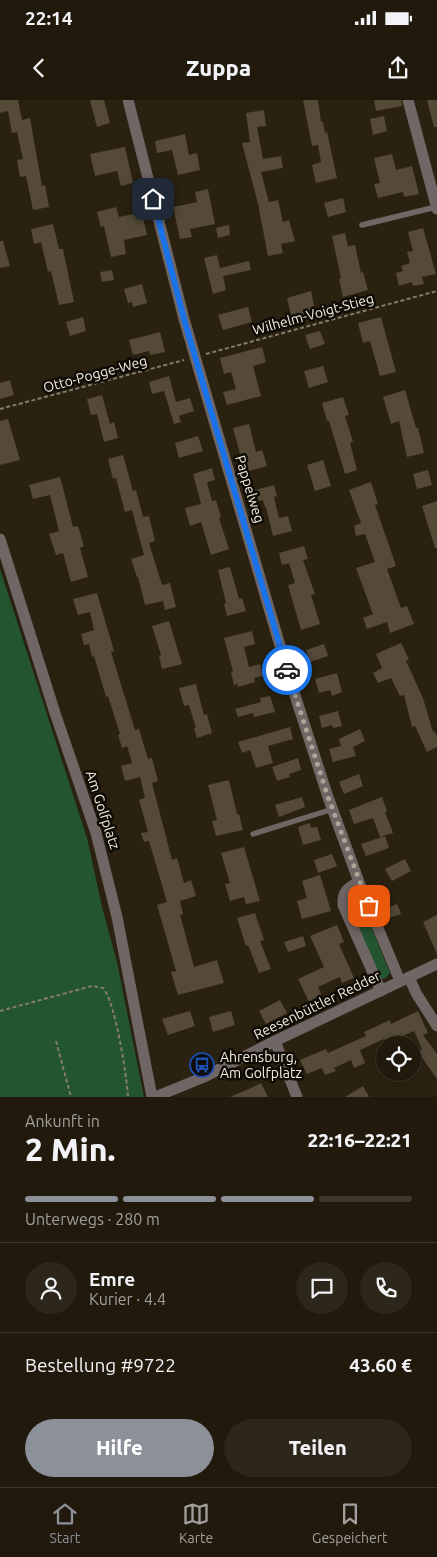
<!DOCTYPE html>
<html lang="de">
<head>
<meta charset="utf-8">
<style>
	:root { --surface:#20190c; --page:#2d261a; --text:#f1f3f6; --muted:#a2a09d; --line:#3d382d; --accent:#8c9099 }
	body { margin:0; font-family:Ubuntu,sans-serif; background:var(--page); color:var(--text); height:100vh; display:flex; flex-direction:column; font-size:19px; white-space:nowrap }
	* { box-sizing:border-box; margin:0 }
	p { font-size:16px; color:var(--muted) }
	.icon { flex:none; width:28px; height:28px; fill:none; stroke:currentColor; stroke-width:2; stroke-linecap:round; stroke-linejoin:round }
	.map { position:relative; height:997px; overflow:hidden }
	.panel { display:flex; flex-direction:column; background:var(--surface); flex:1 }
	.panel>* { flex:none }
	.buttons { position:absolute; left:376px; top:936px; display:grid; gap:10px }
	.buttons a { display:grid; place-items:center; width:45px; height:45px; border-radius:50%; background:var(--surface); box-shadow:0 2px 8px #0003,0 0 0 1px var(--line); font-size:25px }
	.pin { position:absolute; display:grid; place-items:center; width:42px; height:42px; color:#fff; margin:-21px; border-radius:10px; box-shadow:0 2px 8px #0006 }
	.courier { position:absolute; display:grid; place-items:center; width:50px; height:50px; margin:-25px; border:4px solid #1a73e8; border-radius:50%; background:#fff; color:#222; box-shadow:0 1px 6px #0007 }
	.head em { font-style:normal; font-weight:800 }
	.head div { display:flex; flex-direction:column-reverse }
	.head { display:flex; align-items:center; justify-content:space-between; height:85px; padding:0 25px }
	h1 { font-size:32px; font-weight:800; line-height:38px }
	.bar { display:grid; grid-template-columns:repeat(4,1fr); gap:8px 5px; align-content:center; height:60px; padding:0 25px }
	.bar i { height:6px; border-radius:4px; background:var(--line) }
	.bar .current { background:var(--accent) }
	.bar p { grid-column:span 4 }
	.line { display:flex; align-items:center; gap:12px; padding:0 25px; border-top:1px solid var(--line) }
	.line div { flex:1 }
	.round { display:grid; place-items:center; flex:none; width:52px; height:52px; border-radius:26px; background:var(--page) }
	.cta { display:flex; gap:10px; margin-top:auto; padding:10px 25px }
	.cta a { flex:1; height:58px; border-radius:30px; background:var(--accent); color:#fff; font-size:20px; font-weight:800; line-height:58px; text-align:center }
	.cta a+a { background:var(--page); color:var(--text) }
	.status { display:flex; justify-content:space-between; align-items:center; height:35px; padding:0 25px; background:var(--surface); direction:ltr }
	.status svg { height:14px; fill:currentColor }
	header { display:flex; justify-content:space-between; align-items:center; height:65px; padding:0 25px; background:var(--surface); font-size:22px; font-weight:800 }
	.menu { display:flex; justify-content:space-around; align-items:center; height:70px; border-top:1px solid var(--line); background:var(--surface); font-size:14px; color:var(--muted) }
	.menu a { display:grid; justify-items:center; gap:2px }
	.menu .current { color:var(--accent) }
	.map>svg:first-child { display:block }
</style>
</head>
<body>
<div class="status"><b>22:14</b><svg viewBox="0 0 49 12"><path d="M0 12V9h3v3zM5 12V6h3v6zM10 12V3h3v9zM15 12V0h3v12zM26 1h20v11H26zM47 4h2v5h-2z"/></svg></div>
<header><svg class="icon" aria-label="back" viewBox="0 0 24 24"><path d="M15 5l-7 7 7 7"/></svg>Zuppa<svg class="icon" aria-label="share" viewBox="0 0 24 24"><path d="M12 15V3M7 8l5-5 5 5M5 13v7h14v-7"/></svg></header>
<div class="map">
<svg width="437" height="997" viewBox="0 0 437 997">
	<rect width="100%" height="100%" fill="#2a2110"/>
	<g fill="#235530">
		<path d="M0,469L87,738L102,807L117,862L144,997H0Z"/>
		<path d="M356,790L390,873L386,878L382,879L378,876L347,803V794Z"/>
	</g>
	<g fill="#554a38">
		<path d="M0,0H18L22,20L30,18L42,86L45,85L49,107L33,110L26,76L20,77L17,60L23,59L17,32L12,33L8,11L0,13Z"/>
		<path d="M90,0H104L110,23L97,27Z"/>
		<path d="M303,0H318L321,22H323L325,33L327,32L337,78L316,83L312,65L321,62L318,45L312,46Z"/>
		<path d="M374,0H401L402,6L376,11Z"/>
		<path d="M427,0H437V27H434Z"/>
		<path d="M264,10L266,26L257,27L263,59L281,56L283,68L261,72L269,102L278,100L283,122L289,120L295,141L281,144L283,153L268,156L258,104L242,43L250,42L246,13Z"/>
		<path d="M384,16L387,31L373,35L370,19Z"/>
		<path d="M185,34L189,55L197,53L200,70L178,75L172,50L157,53L155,41Z"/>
		<path d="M125,47L133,83L121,86L117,71L95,76L90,54Z"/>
		<path d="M392,54L396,70L412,66L419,94L404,97L403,92L378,98L374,84L380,83L374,58Z"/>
		<path d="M208,89L215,124L190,129L192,137L180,139L173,107L197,102L195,92Z"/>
		<path d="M343,98L346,112L328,117L324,103Z"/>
		<path d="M116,107L119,117L142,112L147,135L124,140L126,154L111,157L104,126L101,127L97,112Z"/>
		<path d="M53,124L59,149H63L74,202L59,205L51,171L48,172L41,142L34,144L31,129Z"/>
		<path d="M229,125L230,135L218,138L216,128Z"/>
		<path d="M423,128L436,174L422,177L424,184L413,186L412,182L399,186L396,173L403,171L401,166L410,163L407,152L413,151L408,132Z"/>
		<path d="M345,133L348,146L355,145L361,173L363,172L368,190L343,197L339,179L341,178L332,136Z"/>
		<path d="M0,141H3L10,166L0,168Z"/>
		<path d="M217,155L220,168L249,161L251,170L223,176L226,190L213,194L204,158Z"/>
		<path d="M112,170L114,180L102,182L100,172Z"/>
		<path d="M142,184L147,203L133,207L132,202L128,203L124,189Z"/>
		<path d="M311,191L316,215L300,219L298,213L291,215L287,198Z"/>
		<path d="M248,207L252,222L223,230L218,215Z"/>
		<path d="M83,217L86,231L70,236L66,222Z"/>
		<path d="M381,217L396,272L380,276L370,241L363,243L358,223Z"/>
		<path d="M320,231L325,244L310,249L305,235Z"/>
		<path d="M160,232L165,252L150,255L149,251L133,255L129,240Z"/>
		<path d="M262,247L266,262L253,266L261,296L227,305L223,292L236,289L231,272L224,274L220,258Z"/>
		<path d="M323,266L328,282L309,288L304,271Z"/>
		<path d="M169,276L176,302L190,298L194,311L179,316L181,322L174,324L164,291L152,294L149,282Z"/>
		<path d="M10,280L14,295L0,299V283Z"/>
		<path d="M405,290L416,328H418L424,353L407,357L399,321L391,324L383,297Z"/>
		<path d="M102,295L110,324L114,322L118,338L104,342L97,314L91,315L87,299Z"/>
		<path d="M343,297L349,315L345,316L353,342L350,343L357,370L345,374L329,321H327L322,303Z"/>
		<path d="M8,319L20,360L0,365V321Z"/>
		<path d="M249,324L256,352L262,350L267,366L245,372L233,328Z"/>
		<path d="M198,336L203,351L179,358L175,343Z"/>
		<path d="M123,355L133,391L136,390L143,417L149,416L155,441L149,443L162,485L170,483L176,507L165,510L163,501L145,505L138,477H137L131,459L144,455L132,410L125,412L116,378L113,379L108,359Z"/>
		<path d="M323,360L331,386L315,391L307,365Z"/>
		<path d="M212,368L215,380L207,382L212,401L216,400L221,417L219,418L229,449L211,455L201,422L190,426L185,408L201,404L193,374Z"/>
		<path d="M428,370L432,385L417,389L413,374Z"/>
		<path d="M60,377L73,427L78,426L84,446L80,448L88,477L71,482L63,453L56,455L49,434L59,431L50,395L33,399L29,385Z"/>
		<path d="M371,382L378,404L375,405L396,466L387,469L401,508L407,506L414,524L390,533L387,522L367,529L363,518L373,514L356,468L375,462L365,434L356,436L354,426L361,423L349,390Z"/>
		<path d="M274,385L277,396L274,397L279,418L288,416L292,431L273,436L266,407H265L263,400L254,402L251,391Z"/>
		<path d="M437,401V448H435L422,406Z"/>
		<path d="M304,446L308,459L303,460L315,494L311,495L320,524L301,530L288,485L295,483L289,463L282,465L279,453Z"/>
		<path d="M230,467L239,499L242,498L246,511L227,516L224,504L226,503L218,470Z"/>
		<path d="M97,493L114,551L111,552L135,630L139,629L148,659L152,658L158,681L152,683L172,760L177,758L184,783L191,780L196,796L180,801L183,814L180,815L194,867L217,860L224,883L178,895L171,872L176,871L157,805L167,802L149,741L144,742L141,733L148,732L139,700L145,698L140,677L125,681L121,666L132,663L127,646L122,648L118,635L120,634L108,596L106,597L94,556L92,557L89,544L84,545L81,534L94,530L90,512L78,515L73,499Z"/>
		<path d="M169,521L182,564L162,569L159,556L161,555L152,526Z"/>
		<path d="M252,531L255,544L244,547L249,567L260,564L263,576L254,578L255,582L238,587V584L234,585L231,572L233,571L224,538Z"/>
		<path d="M401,543L409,559L406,561L423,598L433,632L434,631L437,636V647L427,652L415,626L412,627L404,595L400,596L391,578L378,583L373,573L382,568L376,554Z"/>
		<path d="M324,544L328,556L310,562L306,550Z"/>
		<path d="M337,573L342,592L332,596L330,590L319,593L315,579Z"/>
		<path d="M196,584L204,615L207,614L212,633L197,638L194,628H196L189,605L184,606L179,588Z"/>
		<path d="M270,596L275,612L254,617L253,613L238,617L235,609L261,602L260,598Z"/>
		<path d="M338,611L342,626L333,628L332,625L322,628L319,616Z"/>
		<path d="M290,627L293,639L268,646L273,663L256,668L250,650L242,653L238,642Z"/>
		<path d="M360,629L365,641L353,647L356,656L333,662L329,649L341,646L339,639Z"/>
		<path d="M298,658L301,670L289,674L290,677L277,681L272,667Z"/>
		<path d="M359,674L363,686L344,694L339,682Z"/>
		<path d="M229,680L237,714H239L243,730L216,736L212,721L217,720L208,685Z"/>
		<path d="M302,697L305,707L279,717L275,705Z"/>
		<path d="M382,697L387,711L385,712L393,733L380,737L373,718L354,724L349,710Z"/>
		<path d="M310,723L311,728L317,727L321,740L303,745L298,727Z"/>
		<path d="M385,736L389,748L366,756L361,744Z"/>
		<path d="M244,747L260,801L246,804L244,797L230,801L225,784L230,783L221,753Z"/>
		<path d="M332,754L337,766L318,773L314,760Z"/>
		<path d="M405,759L411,771L392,781L385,769Z"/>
		<path d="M320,775L331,811L302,819L297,801L307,798L302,781Z"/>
		<path d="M397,804L401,814L389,818L385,809Z"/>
		<path d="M255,813L264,840L260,841L271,869L259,873L248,845L246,846L237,818Z"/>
		<path d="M437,815V854L423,822Z"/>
		<path d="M337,825L344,842L339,844L354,878L342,883L340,877L318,887L322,896L309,902L298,879L324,867L310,836Z"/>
		<path d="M303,836L306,846L288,852L284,842Z"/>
		<path d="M280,900L287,913L266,924L259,911Z"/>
		<path d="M190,911L195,926L168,935L162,919Z"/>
		<path d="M231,911L235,925L213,932L209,917Z"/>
		<path d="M418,911L428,933L423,935L437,954V979L418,952L422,949L414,931L398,938L399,941L389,945H387L384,939L360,950L365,963L354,968L351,960L334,968L336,971L325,975L322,968L307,974L300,960L326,949L328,953L366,936L364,932L390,920L391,924Z"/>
		<path d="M261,983L268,997H230L251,988Z"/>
		<path d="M363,986L369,997H345Z"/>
	</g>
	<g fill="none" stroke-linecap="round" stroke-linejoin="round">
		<g stroke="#847c6e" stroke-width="2" stroke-dasharray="4 2.5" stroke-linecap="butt">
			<path d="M206,254L437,191"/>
			<path d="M0,309L184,260"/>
			<path d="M0,911L92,886L103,888C115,900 127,977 128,997"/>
			<path d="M56,941L71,997"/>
		</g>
		<g stroke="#716666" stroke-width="5.5">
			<path d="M362,125L436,107"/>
			<path d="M253,734L333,709"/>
		</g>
		<g stroke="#716666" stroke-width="11">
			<path d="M128,0L184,219L291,583L328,697L359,782L400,881"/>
			<path d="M408,0L437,109"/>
			<path d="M0,439L55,613L96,733L117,817L152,997"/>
			<path d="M359,782C348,787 342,792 343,805L381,891"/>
			<path d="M409,877L416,893L437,926"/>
			<path d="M275,941L297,997"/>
			<path d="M155,997L204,977L275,941L437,864"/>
		</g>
	</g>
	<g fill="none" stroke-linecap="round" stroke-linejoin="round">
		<path stroke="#ada698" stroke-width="5" stroke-dasharray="0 9" d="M287,570L328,697L369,806"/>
		<path stroke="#1a73e8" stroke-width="6" d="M153,99L184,219L287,570"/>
	</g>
	<defs>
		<g id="bus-ring" transform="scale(1.25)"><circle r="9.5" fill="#0f0b05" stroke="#1a4fb4" stroke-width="1.5"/><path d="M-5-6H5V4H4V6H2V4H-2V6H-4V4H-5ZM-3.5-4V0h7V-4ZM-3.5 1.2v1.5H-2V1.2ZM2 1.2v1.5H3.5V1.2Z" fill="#1a4fb4"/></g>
	</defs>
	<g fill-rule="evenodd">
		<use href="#bus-ring" x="202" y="965"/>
	</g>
	<g text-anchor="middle" stroke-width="5" stroke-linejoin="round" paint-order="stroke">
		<g font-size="14" fill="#f3ede2" stroke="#0f0b05">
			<text transform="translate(313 214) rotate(-15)" y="5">Wilhelm-Voigt-Stieg</text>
			<text transform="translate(95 274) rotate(-15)" y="5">Otto-Pogge-Weg</text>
			<text transform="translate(250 389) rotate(73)" y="5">Pappelweg</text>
			<text transform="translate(103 710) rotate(72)" y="5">Am Golfplatz</text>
			<text transform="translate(317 905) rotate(-26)" y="5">Reesenbüttler Redder</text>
		</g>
		<g font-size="14" fill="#f3ede2" stroke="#0f0b05" text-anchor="start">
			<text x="220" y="962">Ahrensburg,<tspan x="220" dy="16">Am Golfplatz</tspan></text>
		</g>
	</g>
</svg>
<div class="buttons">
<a><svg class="icon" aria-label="locate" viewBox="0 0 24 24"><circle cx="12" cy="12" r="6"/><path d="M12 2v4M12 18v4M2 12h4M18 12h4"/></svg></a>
</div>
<div class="pin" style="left:369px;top:806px;background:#ea580c"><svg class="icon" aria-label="bag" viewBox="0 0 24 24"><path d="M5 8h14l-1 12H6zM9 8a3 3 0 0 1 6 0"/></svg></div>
<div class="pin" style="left:153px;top:99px;background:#1f2937"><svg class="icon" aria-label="home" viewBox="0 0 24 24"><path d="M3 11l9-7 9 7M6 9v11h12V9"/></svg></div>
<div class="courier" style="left:287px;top:570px"><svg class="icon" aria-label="car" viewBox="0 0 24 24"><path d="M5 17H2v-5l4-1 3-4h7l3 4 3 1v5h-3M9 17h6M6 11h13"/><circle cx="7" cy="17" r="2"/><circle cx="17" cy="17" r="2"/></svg></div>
</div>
<section class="panel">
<div class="head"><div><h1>2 Min.</h1><p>Ankunft in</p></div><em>22:16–22:21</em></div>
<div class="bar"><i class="current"></i><i class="current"></i><i class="current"></i><i></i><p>Unterwegs · 280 m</p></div>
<div class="line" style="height:90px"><a class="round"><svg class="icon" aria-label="person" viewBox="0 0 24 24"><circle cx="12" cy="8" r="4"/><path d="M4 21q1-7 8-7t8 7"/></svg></a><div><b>Emre</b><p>Kurier · 4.4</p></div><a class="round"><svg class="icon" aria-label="chat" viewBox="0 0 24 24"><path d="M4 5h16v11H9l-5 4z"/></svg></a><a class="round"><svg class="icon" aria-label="phone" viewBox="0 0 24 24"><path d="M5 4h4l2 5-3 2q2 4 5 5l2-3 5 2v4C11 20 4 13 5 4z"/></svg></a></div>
<div class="line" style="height:65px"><div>Bestellung #9722</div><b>43.60 €</b></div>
<div class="cta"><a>Hilfe</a><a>Teilen</a></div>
</section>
<nav class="menu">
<a class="current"><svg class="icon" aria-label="home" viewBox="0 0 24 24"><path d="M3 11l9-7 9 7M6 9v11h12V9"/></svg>Start</a>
<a><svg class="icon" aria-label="map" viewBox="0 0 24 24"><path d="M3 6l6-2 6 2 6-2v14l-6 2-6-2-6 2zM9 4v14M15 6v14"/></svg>Karte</a>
<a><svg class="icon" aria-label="saved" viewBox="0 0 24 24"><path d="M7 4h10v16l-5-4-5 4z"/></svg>Gespeichert</a>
</nav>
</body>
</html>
